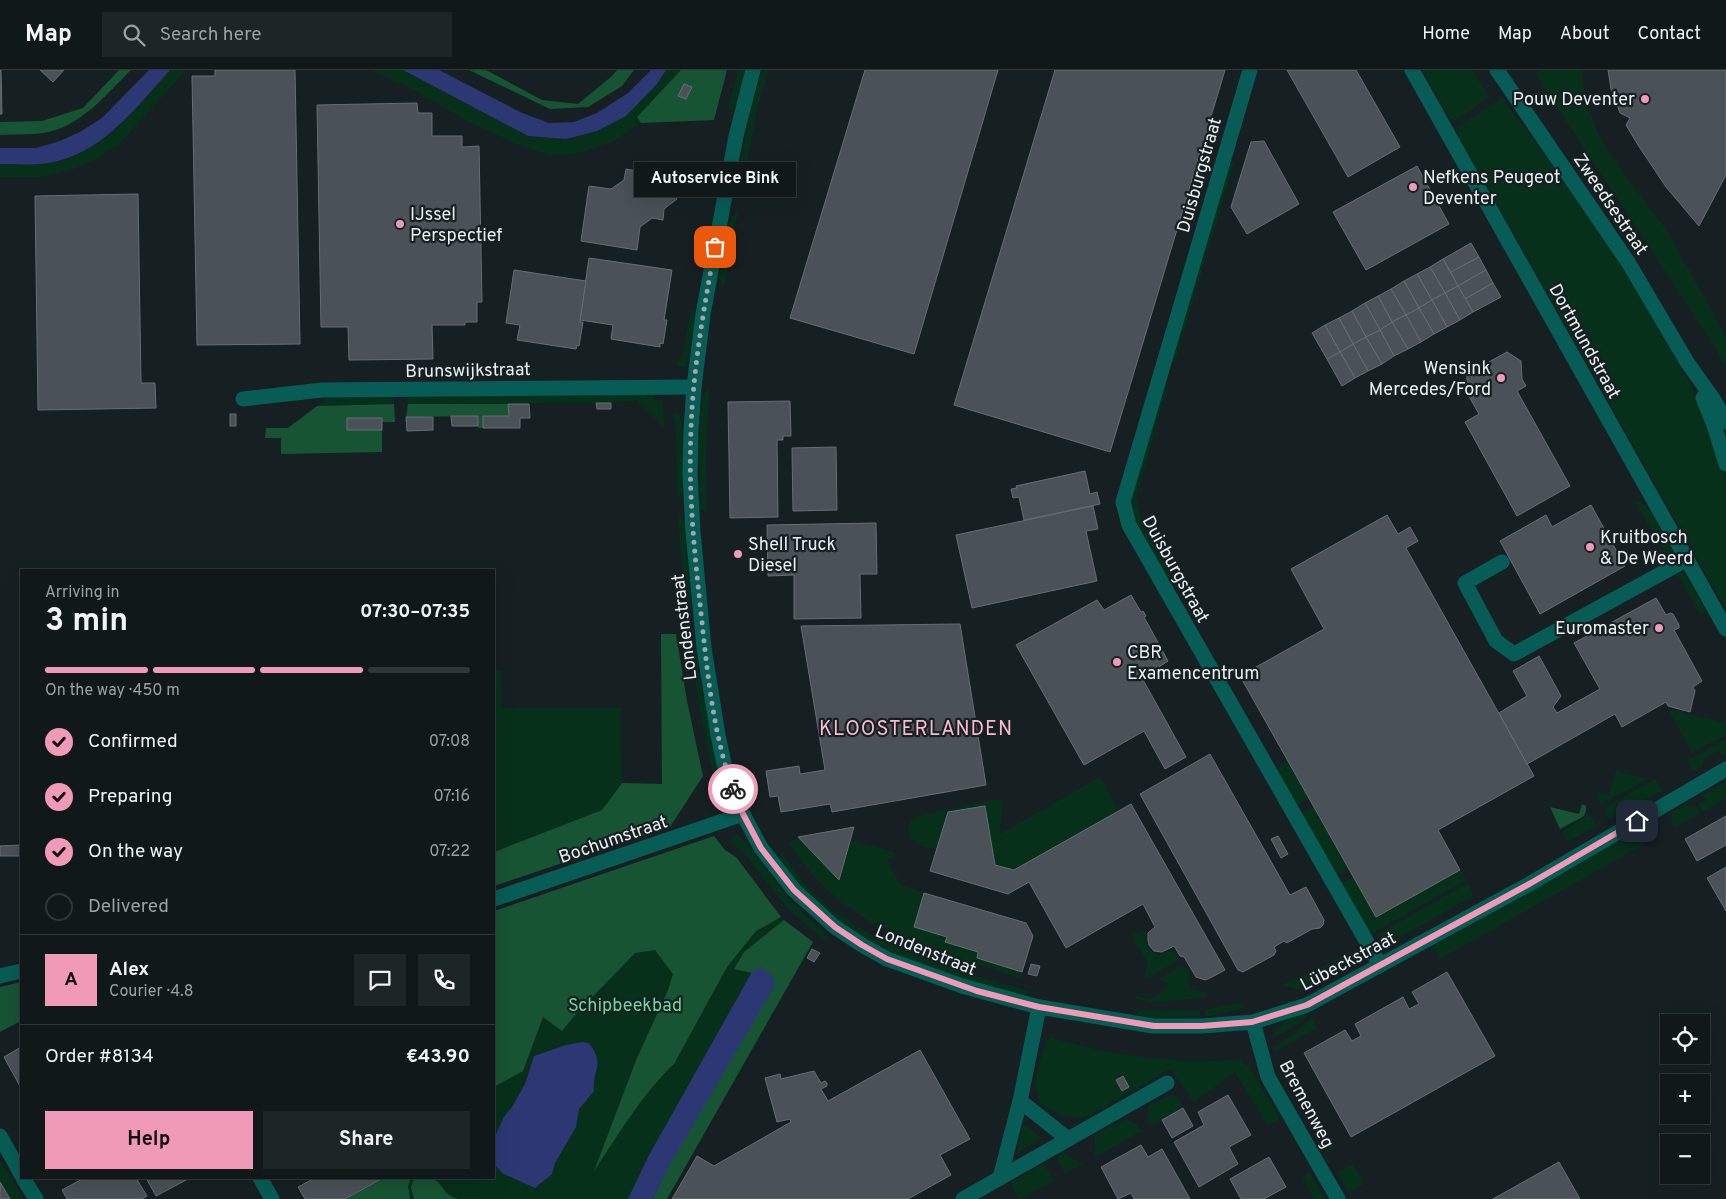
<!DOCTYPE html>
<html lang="en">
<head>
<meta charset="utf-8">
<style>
	:root { --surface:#10181a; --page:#1e2527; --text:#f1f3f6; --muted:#9ca0a2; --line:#303739; --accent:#f09ab7 }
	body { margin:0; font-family:Overpass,sans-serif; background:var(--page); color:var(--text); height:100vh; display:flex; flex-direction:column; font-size:19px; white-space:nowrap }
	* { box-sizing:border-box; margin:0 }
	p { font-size:16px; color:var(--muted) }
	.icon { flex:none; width:28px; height:28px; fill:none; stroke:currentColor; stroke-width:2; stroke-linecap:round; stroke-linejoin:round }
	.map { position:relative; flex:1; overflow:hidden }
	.panel { position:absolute; left:20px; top:499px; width:475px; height:610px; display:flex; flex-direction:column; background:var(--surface); border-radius:0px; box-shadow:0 5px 20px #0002,0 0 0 1px var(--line) }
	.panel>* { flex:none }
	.fabs { position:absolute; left:1660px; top:944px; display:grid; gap:10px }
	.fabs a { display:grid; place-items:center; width:50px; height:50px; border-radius:0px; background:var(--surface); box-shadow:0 5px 20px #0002,0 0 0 1px var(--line); font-size:25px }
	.pin { position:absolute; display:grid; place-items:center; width:42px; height:42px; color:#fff; margin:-21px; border-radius:10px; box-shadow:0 2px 8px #0006 }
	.courier { position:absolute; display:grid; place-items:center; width:50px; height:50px; margin:-25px; border:4px solid #f09ab7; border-radius:50%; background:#fff; color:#222; box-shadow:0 1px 6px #0007 }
	.bubble { position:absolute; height:35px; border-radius:0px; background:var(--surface); box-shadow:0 5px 20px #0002,0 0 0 1px var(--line); font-size:16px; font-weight:700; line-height:35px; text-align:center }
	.head em { font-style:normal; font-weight:700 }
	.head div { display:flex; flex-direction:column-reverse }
	.head { display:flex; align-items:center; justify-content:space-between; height:85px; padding:0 25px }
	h1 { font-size:32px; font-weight:700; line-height:38px }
	.bar { display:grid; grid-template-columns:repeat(4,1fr); gap:8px 5px; align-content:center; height:60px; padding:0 25px }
	.bar i { height:6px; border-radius:4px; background:var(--line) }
	.bar .on { background:var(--accent) }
	.bar p { grid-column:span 4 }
	.line { display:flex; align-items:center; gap:12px; padding:0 25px; border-top:1px solid var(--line) }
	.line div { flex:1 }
	.round { display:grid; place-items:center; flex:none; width:52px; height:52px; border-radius:0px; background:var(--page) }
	ol { padding:0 25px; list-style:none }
	li { display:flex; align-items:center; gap:15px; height:55px }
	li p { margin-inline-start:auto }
	li .icon { padding:5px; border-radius:50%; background:var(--accent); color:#111; stroke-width:4 }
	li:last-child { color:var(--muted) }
	li i { width:28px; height:28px; border:2px solid var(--line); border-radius:50% }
	.button { display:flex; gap:10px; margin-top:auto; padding:10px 25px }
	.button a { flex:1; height:58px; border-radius:0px; background:var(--accent); color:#111; font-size:20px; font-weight:700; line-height:58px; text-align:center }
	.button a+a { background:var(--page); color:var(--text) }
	header { display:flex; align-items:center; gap:30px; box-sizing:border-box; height:70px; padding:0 25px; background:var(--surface); border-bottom:1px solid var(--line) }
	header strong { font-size:24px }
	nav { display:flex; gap:28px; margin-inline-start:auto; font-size:18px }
	.search { width:350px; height:45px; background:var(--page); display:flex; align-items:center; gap:12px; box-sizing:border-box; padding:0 18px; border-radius:0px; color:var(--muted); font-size:19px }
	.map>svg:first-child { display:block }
</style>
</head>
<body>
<header>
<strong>Map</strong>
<div class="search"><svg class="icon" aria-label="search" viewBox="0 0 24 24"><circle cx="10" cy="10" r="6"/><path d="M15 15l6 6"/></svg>Search here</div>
<nav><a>Home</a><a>Map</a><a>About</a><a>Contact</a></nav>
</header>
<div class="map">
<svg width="1726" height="1129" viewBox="0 0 1726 1129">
	<rect width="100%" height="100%" fill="#162022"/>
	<g fill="#06301a">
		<path d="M170,0H186L120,73L94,90L74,99L40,107H0V94L57,92L118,57Z"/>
		<path d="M372,0H403L528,66L566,69L657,14L666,0H681L637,47L641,53L612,72L575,84L550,85L520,75L467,51L414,20Z"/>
		<path d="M738,0H745L735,38L731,40L728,39Z"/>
		<path d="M762,0H769L757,39L745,103L739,101L752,33Z"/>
		<path d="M1422,0H1472L1489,27L1455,51L1450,49Z"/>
		<path d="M1542,0H1582L1585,31L1601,70L1627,108L1668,162L1726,267V298L1715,277L1540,11L1536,4Z"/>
		<path d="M1502,28L1570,118L1640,223L1698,329L1721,390L1726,414V540L1456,62L1457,58Z"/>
		<path d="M1232,93H1234L1174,295L1171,288L1228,95Z"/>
		<path d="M738,140L724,217L719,209L729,153Z"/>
		<path d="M691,239L694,241L695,247L688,289L685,297H679L676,293L683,285Z"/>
		<path d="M1168,314L1136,428L1143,457L1170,503L1172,508H1167L1133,446L1130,431L1163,316Z"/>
		<path d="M709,318L706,388L707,442L700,440L699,381L702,325Z"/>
		<path d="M654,323V331L662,330L665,358L637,330L611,333L408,334V327Z"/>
		<path d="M393,327L394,334L317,336L327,328Z"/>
		<path d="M677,343L680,345L682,357V423L677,429L676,357L673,344Z"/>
		<path d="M1640,431L1647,436L1672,480L1669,490L1635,432Z"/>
		<path d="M678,446L684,451L691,539L686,543Z"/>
		<path d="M1682,503L1686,506L1706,541L1700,544L1677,504Z"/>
		<path d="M688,564L694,569L702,623L722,713L721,732L715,733L713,729L714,708L700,642Z"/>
		<path d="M494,601H501L502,638H621L622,713L603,740L494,782Z"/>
		<path d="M1668,639L1726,653V665L1692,683Z"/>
		<path d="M1726,669V684L1722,686L1719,680L1703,689V696L1693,701L1687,691Z"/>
		<path d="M1287,690L1309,728L1296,736L1278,705L1279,697Z"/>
		<path d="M1616,701L1648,709L1601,734L1597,728L1599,723L1609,725Z"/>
		<path d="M1100,707L1119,741L1014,800L995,795L985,736L948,742L937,779C931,778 922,777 917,773C905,765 905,754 917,746L993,730H1002L1000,764Z"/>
		<path d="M1655,709L1662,721L1609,749L1604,738Z"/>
		<path d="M1726,712V728L1703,742L1698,734L1705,730L1702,725Z"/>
		<path d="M1687,734L1690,738L1696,736L1701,743L1674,758C1665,743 1675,740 1687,734Z"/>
		<path d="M1313,736L1348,799L1336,807L1300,744Z"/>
		<path d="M1590,745L1596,756L1567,772L1562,761Z"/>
		<path d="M1633,763H1640L1648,772L1440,889L1433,876Z"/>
		<path d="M735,765H738L746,772L789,829L825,863L829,873L789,840L756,799L746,785L731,772L732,767Z"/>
		<path d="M714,766L725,780L736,787L784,850L813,872L667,1129H346L384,1108H494V841Z"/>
		<path d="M798,767L839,809L850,770L894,782L895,785L887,791L901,815L924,823L914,857L947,867L946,872L978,882L977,889L1022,902L1019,908C956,887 892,872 839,830C819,814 803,794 788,773Z"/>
		<path d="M781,782L807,817L833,841L855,855L851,860L798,814L779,789Z"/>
		<path d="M1460,800L1466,810L1371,864L1366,858L1339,814L1353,807L1376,847Z"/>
		<path d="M1468,813L1473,826L1400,867L1387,869L1376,865Z"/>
		<path d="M858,857C911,889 970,904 1029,921L1027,928L1001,922L901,888L855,863Z"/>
		<path d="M1142,861L1147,863L1145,870L1152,882L1158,885L1173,879L1179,890L1148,908L1144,907L1148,893L1132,866Z"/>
		<path d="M1351,881L1345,896L1331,906L1314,914L1302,920L1281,915L1319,898Z"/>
		<path d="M1181,896L1187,899L1191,904C1188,910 1188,914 1191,919L1205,922L1206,928L1154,932L1136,929V926L1150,929L1167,919L1168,914L1159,909Z"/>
		<path d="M1237,933L1243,934L1245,938L1205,947V940Z"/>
		<path d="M1134,940L1192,941H1200V947L1155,948L1138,945Z"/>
		<path d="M1311,941C1302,953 1287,961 1274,967L1273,964L1286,950Z"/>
		<path d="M1312,948L1317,958L1276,981L1273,978L1295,963Z"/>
		<path d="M1050,967C1095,981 1144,989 1191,991C1208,991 1225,990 1242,990L1246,997L1249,996L1279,1047L1277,1051L1267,1055L1235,1002L1194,1032L1170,999L1088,1046C1066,1050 1056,1044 1039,1032L1034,1013L1044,976Z"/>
		<path d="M1173,1024L1179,1028L1183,1038L1150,1056L1147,1049L1149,1035Z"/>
		<path d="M1319,1047L1336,1078L1327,1083L1309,1053Z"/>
		<path d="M1125,1049L1136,1054L1142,1061L1095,1087V1065Z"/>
		<path d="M1023,1054L1042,1068L1016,1084Z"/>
		<path d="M1063,1083L1083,1094L1065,1103L1056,1088Z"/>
		<path d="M0,1089L23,1129H10L0,1112Z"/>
		<path d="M1044,1094L1054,1110L1022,1129H1018L1011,1113Z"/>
		<path d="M1353,1094L1364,1114L1349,1123L1337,1103Z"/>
		<path d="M1310,1103L1325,1129H1314L1302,1107Z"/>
	</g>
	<g fill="#175433">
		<path d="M119,0H131C107,24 79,58 43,63C29,65 14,64 0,65V52L42,51L83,38Z"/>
		<path d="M469,0H486L542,30L578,34L612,6L617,0H634L622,16L588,37L550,39Z"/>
		<path d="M681,0H727L714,50L641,53L637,47Z"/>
		<path d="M394,334L395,352H382V348H347L348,360H382V382L281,384V368H265L266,358H288L317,336Z"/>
		<path d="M408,334H508L509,346H483V358H478L477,346L406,347Z"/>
		<path d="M661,564H676L687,631L703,706L670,757L494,816V782L602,740L622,713L662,714Z"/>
		<path d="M1582,734L1586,736V741L1584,746L1560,759L1550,737L1579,744Z"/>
		<path d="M714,766L725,780L736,787L781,847L756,861L727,897L674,994C642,1024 619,1064 594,1101L637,988L668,920L673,904L655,880L635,883L576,944L562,961L543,947L523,1001L494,1017V841Z"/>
		<path d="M784,850L813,872L667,1129H653L761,897L752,903L734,899L744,882Z"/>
		<path d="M21,912V951L0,962V917Z"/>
		<path d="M384,1108H411L408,1116L410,1129H346Z"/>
		<path d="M414,1108C419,1107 426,1106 430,1108C444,1111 441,1125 458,1129H414L411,1117Z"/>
	</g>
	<g fill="#2b3874">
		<path d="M149,0H170C138,35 107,78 58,91C40,96 18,94 0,94V78H36L60,71L80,62L102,48Z"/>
		<path d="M403,0H439L520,42L549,53L574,52L597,43L628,23L651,0H666L657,14L626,46L597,61L566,69L528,66Z"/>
		<path d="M761,897L773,907L775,915L669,1096L653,1129H628L648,1087L752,902Z"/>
		<path d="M583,972L589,973C606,997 592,997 594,1021L579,1039L576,1057L555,1093L552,1104L535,1118L502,1103L494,1094V1069L503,1048L512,1037L525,1014L534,986L566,975Z"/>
	</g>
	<g fill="#4a5157" stroke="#666e74">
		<path d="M0,0H1L2,44H0Z"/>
		<path d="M40,0H64L53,12Z"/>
		<path d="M215,0H295L300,274L197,275L192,6H215Z"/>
		<path d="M865,0H998L914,284L790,248Z"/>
		<path d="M1055,0H1225L1110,382L954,335Z"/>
		<path d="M1287,0H1356L1400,77L1348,107Z"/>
		<path d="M1608,0H1726V105L1699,156L1666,117L1638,75L1626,55L1630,48L1620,43L1618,37L1611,19Z"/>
		<path d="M684,14L692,17L686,29L678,26Z"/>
		<path d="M417,33L418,43H432V66H462V77L479,76L482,232H477V252H465V255H432L433,289L349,290L348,257H321L317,35Z"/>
		<path d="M1264,71L1299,134L1247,164L1231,137L1251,72Z"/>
		<path d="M649,91L659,104L670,106L668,117L677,129L664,139L663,150L652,148L640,157L637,180L581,171L589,116L611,119L624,110L626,99L637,101Z"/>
		<path d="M1417,96L1449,154L1366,200L1333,142Z"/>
		<path d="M138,124L141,313H155L156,338L38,340L35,126Z"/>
		<path d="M1471,173L1479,187L1451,202L1443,189Z"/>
		<path d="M1479,187L1486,200L1458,216L1451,202Z"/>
		<path d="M589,188L672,200L664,250H667L663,274L660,273V277L611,269L613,255L580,250Z"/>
		<path d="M1443,189L1458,216L1445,223L1430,197Z"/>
		<path d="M1430,197L1445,223L1432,230L1417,204Z"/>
		<path d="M514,200L586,211L580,250V252H583L579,276L577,275L576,279L517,270L520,255L506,253Z"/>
		<path d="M1486,200L1493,213L1465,229L1458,216Z"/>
		<path d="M1417,204L1432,230L1419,238L1404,211Z"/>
		<path d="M1404,211L1419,238L1406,245L1391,219Z"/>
		<path d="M1493,213L1501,227L1473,242L1465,229Z"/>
		<path d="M1458,216L1473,242L1460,250L1445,223Z"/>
		<path d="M1391,219L1406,245L1392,252L1378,226Z"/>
		<path d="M1445,223L1460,250L1447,257L1432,230Z"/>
		<path d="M1378,226L1392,252L1380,260L1365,233Z"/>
		<path d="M1432,230L1447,257L1434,264L1419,238Z"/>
		<path d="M1365,233L1380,260L1366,267L1352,241Z"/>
		<path d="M1419,238L1434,264L1421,272L1406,245Z"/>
		<path d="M1352,241L1366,267L1353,274L1339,248Z"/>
		<path d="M1406,245L1421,272L1408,279L1392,252Z"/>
		<path d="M1339,248L1353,274L1340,282L1325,255Z"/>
		<path d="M1392,252L1408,279L1394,286L1380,260Z"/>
		<path d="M1325,255L1340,282L1327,289L1312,263Z"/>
		<path d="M1380,260L1394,286L1382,294L1366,267Z"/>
		<path d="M1366,267L1382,294L1368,301L1353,274Z"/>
		<path d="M1353,274L1368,301L1355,308L1340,282Z"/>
		<path d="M1340,282L1355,308L1342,316L1327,289Z"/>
		<path d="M1507,282L1521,291L1522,309L1526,316L1517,321L1570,416L1517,446L1465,352L1479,344L1463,316L1467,313V304Z"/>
		<path d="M790,331L791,366H783V370H777L778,447L730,448L728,332Z"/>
		<path d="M596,333H611V339H597Z"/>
		<path d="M508,334H529L530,348H520V358H483V346H509Z"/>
		<rect x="230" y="344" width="6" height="12"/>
		<path d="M451,346H478V356H452Z"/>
		<path d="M406,347H433V360L407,361Z"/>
		<rect x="347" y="348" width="35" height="12"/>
		<path d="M836,377L837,440L793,441L792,378Z"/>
		<path d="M1085,401L1090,424L1097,422L1100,434L1024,450L1019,427L1013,428L1011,419L1017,418L1016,416Z"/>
		<path d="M1591,435L1625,496L1540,544L1500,471L1546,445L1552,457Z"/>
		<path d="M1093,436L1098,459L1086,461L1097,511L972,538L956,465Z"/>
		<path d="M1387,445L1398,464L1410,457L1418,471L1406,478L1534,706L1438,760L1460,800L1376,847L1240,606L1324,559L1291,499Z"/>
		<path d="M876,453L877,504H860L861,548L794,549V505L768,506L767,455Z"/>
		<path d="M1131,525L1141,542L1143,541L1146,546L1144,547L1168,591L1142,608L1186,687L1165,699L1144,661L1084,695L1016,575L1097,530L1104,540Z"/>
		<path d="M1656,528L1666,545L1670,543L1673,544L1679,555V558L1674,560L1702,611L1693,617L1695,621L1690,642L1668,636L1666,632L1622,657L1615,644L1527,694L1499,643L1527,626L1513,601L1539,586L1561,626L1553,637L1557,643L1600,619L1574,573Z"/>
		<path d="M960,554L986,715L832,742L830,734L781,742L778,726L770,727L766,701L799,696L800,704L825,700L801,556Z"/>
		<path d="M1210,684L1290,825L1306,817L1324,850L1323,855L1320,858L1312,859L1287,873L1284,871L1274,877L1276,881L1274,885L1243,902L1238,900L1140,724Z"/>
		<path d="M1131,734L1225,900L1210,908L1205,910L1196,907L1184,887L1180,886L1174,876L1162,882L1154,881L1149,875L1148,870V863L1155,857L1143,834L1066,878L1029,812L1008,824L930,801L948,742L985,736L995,795L1014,800Z"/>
		<path d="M1726,746V775L1697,791L1685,769Z"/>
		<path d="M854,757L839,810L798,767Z"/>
		<path d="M1278,766L1288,784L1281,788L1271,769Z"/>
		<path d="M21,775V786H0V776Z"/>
		<path d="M1726,797V841L1707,808Z"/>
		<path d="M924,823L1026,853L1033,866L1022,902L977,888L978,882L945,872L947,867L914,857Z"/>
		<path d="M812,879L820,883L814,892L807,888Z"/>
		<path d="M1031,894L1040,896L1037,906L1028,904Z"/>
		<path d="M1447,902L1495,986L1351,1067L1304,983L1345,960L1352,971L1361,966L1355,954L1403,927L1409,939L1419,934L1412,922Z"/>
		<path d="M21,977V1018L4,987Z"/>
		<path d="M920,980L970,1069L940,1085L951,1105L908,1129H672L697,1086L714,1096L791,1052L790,1049L777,1052L765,1008L780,1004L781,1009L814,1001L821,1013L825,1011L827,1013V1016L821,1019L828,1031Z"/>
		<path d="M1123,1006L1129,1017L1122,1021L1116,1010Z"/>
		<path d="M1228,1025L1251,1065L1229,1077L1238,1094L1199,1117L1174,1072L1204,1055L1198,1042Z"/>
		<path d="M1183,1038L1193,1056L1172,1068L1162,1050Z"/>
		<path d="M1141,1075L1148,1087L1162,1079L1190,1129H1134L1131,1123L1118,1129L1101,1097Z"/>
		<path d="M1269,1087L1286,1117L1264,1129H1241L1230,1109Z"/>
		<path d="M1559,1092L1580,1129H1493Z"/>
		<path d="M84,1108H136L147,1126L142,1129H67L62,1120Z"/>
		<path d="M146,1108H198L195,1109L190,1108L156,1126Z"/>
		<path d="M315,1108H383L345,1129H305L298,1117Z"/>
		<path d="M0,1112L10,1129H0Z"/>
	</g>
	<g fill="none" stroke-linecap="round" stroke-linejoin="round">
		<g stroke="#075d55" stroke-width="15">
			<path d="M753,0L736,66L703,244L694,317L691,360L690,404L693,462L704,578L718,665L725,698L743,744L761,778L794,820L835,857L862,875L887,889L962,916L1039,937L1153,956H1202L1253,952L1307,935L1531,813L1726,699"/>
			<path d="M1250,0L1123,432L1129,455L1380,895"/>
			<path d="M1412,0L1726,559"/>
			<path d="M1497,0L1628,192L1687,292L1714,330L1726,352"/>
			<path d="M1703,328L1715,358L1726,394"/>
			<path d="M243,329L322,320L694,317"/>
			<path d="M1502,492L1465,513L1496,571L1514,584L1686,490"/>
			<path d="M494,829L743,744"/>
			<path d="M0,906L21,901"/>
			<path d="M1253,952L1268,1007L1338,1129"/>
			<path d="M1020,1031L1068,1069"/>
			<path d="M0,1066L21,1104"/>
			<path d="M23,1108L36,1129"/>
			<path d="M260,1108L272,1129"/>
			<path d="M1000,1108L1020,1031L1039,937"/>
			<path d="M963,1129L1167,1013"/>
		</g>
	</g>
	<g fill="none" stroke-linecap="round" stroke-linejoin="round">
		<path stroke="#a0a7a9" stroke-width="5" stroke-dasharray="0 9" d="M715,177C704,238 693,298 691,360C688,425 695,488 702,552C708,609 714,666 733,719"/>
		<path stroke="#f09ab7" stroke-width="6" d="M733,719L743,744L761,778L794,820L835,857L862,875L887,889L977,921L1039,937L1154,956H1202L1252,952L1307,935L1531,813L1637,751"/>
	</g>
	<g fill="#f09ab7" stroke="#162022" stroke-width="2">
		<circle cx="1645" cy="29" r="5"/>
		<circle cx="1413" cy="117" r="5"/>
		<circle cx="400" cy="154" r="5"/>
		<circle cx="1501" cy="308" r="5"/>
		<circle cx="1590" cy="477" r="5"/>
		<circle cx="738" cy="484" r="5"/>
		<circle cx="1659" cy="558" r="5"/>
		<circle cx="1117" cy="592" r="5"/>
	</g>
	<g text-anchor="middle" stroke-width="4.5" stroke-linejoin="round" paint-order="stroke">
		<g font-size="18" fill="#eaf0f1" stroke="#162022" text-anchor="start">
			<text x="1635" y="35" text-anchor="end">Pouw Deventer</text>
			<text x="1423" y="113">Nefkens Peugeot<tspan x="1423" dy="21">Deventer</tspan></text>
			<text x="410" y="150">IJssel<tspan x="410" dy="21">Perspectief</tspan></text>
			<text x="1491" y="304" text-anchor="end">Wensink<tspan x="1491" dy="21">Mercedes/Ford</tspan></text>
			<text x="1600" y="473">Kruitbosch<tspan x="1600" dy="21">&amp; De Weerd</tspan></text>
			<text x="748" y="480">Shell Truck<tspan x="748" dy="21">Diesel</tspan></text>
			<text x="1649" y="564" text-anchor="end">Euromaster</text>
			<text x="1127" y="588">CBR<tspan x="1127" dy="21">Examencentrum</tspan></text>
		</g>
		<g font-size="18" fill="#eaf0f1" stroke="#162022">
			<text transform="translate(1199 105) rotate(-74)" y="6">Duisburgstraat</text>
			<text transform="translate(1611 134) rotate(56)" y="6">Zweedsestraat</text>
			<text transform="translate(1585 271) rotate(61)" y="6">Dortmundstraat</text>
			<text transform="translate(468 300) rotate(-1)" y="6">Brunswijkstraat</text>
			<text transform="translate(1176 499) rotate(61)" y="6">Duisburgstraat</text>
			<text transform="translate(684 557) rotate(-97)" y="6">Londenstraat</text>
			<text transform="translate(613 769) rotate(-19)" y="6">Bochumstraat</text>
			<text transform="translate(926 880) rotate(22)" y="6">Londenstraat</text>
			<text transform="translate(1348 891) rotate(-28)" y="6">Lübeckstraat</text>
			<text transform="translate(1307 1034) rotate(62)" y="6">Bremenweg</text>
		</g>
		<g font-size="18" fill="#6ed899" stroke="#162022">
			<text x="625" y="941">Schipbeekbad</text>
		</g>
		<g font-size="20" letter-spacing="1" fill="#fbb9ce" stroke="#162022">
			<text x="916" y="665">KLOOSTERLANDEN</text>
		</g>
	</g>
</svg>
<div class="fabs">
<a><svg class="icon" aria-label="locate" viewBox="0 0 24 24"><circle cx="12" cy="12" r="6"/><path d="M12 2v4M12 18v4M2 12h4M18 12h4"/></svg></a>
<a>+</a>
<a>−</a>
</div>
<div class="pin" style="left:715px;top:177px;background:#ea580c"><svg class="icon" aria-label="bag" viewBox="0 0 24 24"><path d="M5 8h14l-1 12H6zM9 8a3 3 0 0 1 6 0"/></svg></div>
<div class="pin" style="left:1637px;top:751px;background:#1f2937"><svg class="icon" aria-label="home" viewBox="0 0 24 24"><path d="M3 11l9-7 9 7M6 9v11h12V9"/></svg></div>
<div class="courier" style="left:733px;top:719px"><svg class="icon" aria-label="bike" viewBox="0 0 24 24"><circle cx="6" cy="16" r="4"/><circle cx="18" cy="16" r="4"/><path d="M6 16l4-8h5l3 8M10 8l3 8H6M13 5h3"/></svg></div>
<div class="bubble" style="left:634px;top:92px;width:162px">Autoservice Bink</div>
<section class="panel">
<div class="head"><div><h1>3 min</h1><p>Arriving in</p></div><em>07:30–07:35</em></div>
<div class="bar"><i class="on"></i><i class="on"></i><i class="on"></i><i></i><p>On the way · 450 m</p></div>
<ol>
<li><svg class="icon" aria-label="check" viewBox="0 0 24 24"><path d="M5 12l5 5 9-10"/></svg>Confirmed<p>07:08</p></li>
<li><svg class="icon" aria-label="check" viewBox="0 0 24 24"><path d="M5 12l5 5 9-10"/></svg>Preparing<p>07:16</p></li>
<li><svg class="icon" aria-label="check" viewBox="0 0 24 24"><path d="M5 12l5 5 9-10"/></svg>On the way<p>07:22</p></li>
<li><i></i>Delivered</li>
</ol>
<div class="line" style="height:90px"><b class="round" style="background:var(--accent);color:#111">A</b><div><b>Alex</b><p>Courier · 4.8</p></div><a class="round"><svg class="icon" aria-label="chat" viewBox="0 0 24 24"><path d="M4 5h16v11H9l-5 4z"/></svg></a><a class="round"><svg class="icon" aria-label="phone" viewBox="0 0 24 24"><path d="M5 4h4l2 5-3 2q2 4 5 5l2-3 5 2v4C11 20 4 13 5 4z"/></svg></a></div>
<div class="line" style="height:65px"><div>Order #8134</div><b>€43.90</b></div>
<div class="button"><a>Help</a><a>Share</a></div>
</section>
</div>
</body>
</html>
